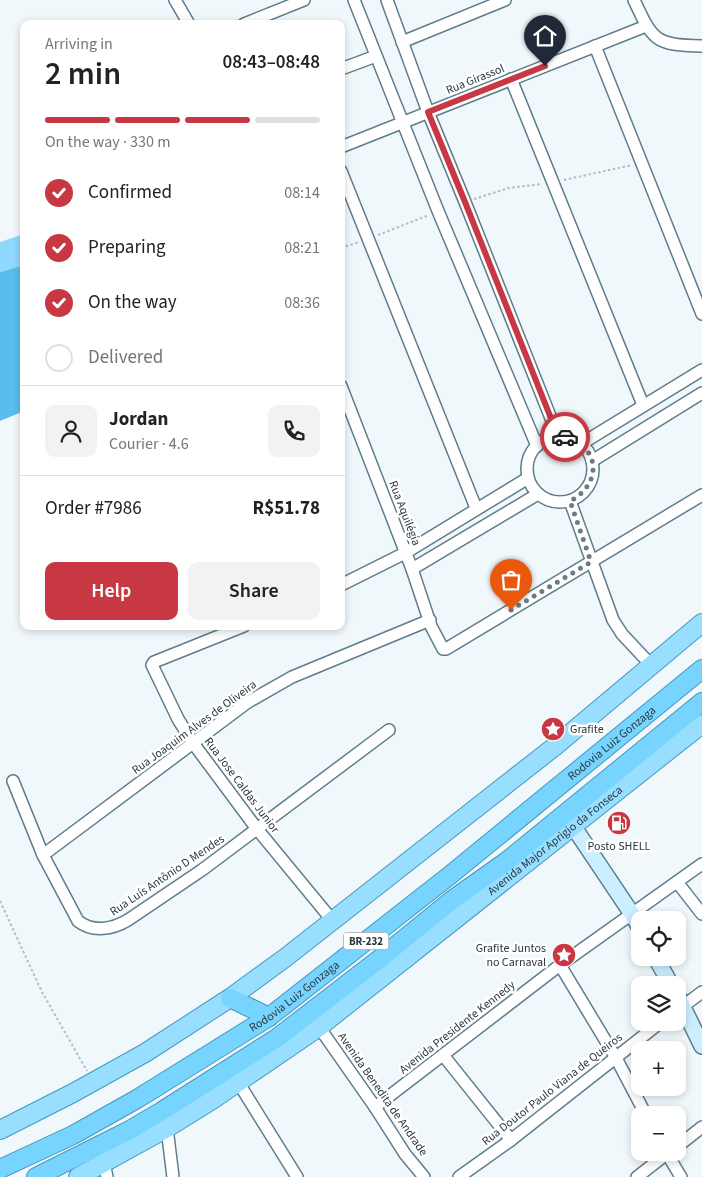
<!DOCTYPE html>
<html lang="en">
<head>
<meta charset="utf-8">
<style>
	:root { --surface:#fff; --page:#f2f2f2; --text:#222; --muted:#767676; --line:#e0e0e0; --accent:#c83843 }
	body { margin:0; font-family:"Source Sans 3",sans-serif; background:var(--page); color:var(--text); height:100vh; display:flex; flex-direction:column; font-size:19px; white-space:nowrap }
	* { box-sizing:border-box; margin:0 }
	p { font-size:16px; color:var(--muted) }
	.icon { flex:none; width:28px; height:28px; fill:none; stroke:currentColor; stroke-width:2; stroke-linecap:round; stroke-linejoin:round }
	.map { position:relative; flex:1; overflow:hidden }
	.panel { position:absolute; left:20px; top:20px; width:325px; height:610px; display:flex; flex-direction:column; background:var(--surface); border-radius:10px; box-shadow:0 2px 8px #0003 }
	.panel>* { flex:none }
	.controls { position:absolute; left:631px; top:911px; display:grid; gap:10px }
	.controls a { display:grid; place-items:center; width:55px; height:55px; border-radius:10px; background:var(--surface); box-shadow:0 2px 8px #0003; font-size:25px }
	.pin { position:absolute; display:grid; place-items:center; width:42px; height:42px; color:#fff; margin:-51px -21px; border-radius:50% 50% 50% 0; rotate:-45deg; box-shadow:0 0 5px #0007 }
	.pin .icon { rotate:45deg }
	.courier { position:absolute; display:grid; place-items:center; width:50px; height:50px; margin:-25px; border:4px solid #c83843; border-radius:50%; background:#fff; color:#222; box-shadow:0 1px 6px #0007 }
	.summary em { font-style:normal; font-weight:600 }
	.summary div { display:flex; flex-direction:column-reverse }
	.summary { display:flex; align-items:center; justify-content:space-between; height:85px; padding:0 25px }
	h1 { font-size:32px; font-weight:600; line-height:38px }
	.bar { display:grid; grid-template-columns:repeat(4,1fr); gap:8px 5px; align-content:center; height:60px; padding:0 25px }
	.bar i { height:6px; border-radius:4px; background:var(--line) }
	.bar .on { background:var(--accent) }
	.bar p { grid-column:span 4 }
	.line { display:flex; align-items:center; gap:12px; padding:0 25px; border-top:1px solid var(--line) }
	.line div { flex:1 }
	.round { display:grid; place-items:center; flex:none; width:52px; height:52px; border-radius:10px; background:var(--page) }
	ol { padding:0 25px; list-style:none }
	li { display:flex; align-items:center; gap:15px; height:55px }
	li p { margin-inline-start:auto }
	li .icon { padding:5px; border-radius:50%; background:var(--accent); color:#fff; stroke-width:4 }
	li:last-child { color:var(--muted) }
	li i { width:28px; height:28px; border:2px solid var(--line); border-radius:50% }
	.cta { display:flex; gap:10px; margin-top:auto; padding:10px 25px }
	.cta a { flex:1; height:58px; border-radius:10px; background:var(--accent); color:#fff; font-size:20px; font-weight:600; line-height:58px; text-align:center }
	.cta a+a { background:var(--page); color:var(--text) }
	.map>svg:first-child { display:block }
</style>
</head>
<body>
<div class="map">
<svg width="702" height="1177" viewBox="0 0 702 1177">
	<rect width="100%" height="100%" fill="#f1f8fc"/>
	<path fill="#90d8fc" d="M24,234V265L0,272V242Z"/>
	<path fill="#5abeec" d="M24,265V411L0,421V272Z"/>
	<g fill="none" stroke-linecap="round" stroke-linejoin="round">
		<g stroke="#5e7d8d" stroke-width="14">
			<g id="minor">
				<path d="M175,0L189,24"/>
				<path d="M354,0L438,211L537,446"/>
				<path d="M387,0L428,112L465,202L558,436"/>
				<path d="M634,0C653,41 655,45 702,46"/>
				<path d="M244,24L304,0"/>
				<path d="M402,42L505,0"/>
				<path d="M595,46L702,314"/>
				<path d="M341,69L376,56"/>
				<path d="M511,79L643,405"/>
				<path d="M341,147L646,26"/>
				<path d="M341,171L476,508"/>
				<path d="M341,386L412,569L431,626L443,649H446L702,495"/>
				<circle cx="560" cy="469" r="33"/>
				<path d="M581,444L702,370"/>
				<path d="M592,461L702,393"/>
				<path d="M570,501L613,620L622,634L651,665"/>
				<path d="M412,569L538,494"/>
				<path d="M341,585L405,553L528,478"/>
				<path d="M244,626L154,662L152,665L178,719L193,743L257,829L332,920"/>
				<path d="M13,781L43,855L78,921C93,933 113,929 128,920L202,870L389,730"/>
				<path d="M43,855L248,702L292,677L430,620"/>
				<path d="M677,882L702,914"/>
				<path d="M560,965L616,1058L646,1115"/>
				<path d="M678,1010L702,992"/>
				<path d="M319,1027L375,1107L405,1154L424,1177"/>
				<path d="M443,1055L511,1140"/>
				<path d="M238,1082L297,1177"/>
				<path d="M375,1107L560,965L702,864"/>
				<path d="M167,1128L173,1177"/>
				<path d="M678,1146L702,1127"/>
				<path d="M666,1152L681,1177"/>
				<path d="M104,1163L107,1177"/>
				<path d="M459,1177L511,1140L661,1022"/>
				<path d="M637,1177L669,1152"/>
			</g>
		</g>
		<g stroke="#5e7d8d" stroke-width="18">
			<g id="secondary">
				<path d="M573,826L632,914L640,928"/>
				<path d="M656,958L671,985"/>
				<path d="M678,997L702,1046"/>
			</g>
		</g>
		<g stroke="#4697bc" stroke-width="20">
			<g id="primary">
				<path d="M0,1130L73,1093L145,1053L230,998L285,958L554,747L702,623"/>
				<path id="s1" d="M78,1177L167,1128L212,1100L319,1027L702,724"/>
			</g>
		</g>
		<g stroke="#4697bc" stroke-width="20">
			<g id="trunk">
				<path d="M230,998L269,1017"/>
				<path id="s2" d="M0,1169L73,1135L137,1099L269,1017L449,876L702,669"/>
				<path d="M36,1177L128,1131L162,1111L277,1038L377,961L452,900L507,861L702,702"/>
			</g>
		</g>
		<g stroke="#b3bcc1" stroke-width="2" stroke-dasharray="2.5 2.5" stroke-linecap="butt">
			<path d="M564,180L632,165"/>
			<path d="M474,199L509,188L542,184"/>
			<path d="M378,235L429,215"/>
			<path d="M341,248L359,242"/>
			<path d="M0,901L42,992L87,1071"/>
		</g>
		<use href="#minor" stroke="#fff" stroke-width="11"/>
		<use href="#secondary" stroke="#ccefff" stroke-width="15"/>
		<use href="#primary" stroke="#98dfff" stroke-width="18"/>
		<use href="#trunk" stroke="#76d4ff" stroke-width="18"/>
	</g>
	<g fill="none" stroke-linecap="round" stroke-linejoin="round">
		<path stroke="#707b81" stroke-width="5" stroke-dasharray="0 9" d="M511,610L591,562L570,501C602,485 601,446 565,437"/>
		<path stroke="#c83843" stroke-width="6" d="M545,66L428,112L465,202L558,436L565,437"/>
	</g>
	<defs>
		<g id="sight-disc" transform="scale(1.25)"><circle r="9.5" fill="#c83843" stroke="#fff"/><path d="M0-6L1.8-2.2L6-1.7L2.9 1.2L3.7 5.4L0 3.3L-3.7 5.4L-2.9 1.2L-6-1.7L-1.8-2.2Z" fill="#fff"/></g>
		<g id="fuel-disc" transform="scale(1.25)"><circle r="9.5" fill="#c83843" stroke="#fff"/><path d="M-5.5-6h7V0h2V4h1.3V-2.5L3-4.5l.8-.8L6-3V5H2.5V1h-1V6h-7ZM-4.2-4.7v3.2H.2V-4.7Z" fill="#fff"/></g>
	</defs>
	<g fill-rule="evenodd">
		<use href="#sight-disc" x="553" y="729"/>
		<use href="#fuel-disc" x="619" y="823"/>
		<use href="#sight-disc" x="564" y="955"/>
	</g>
	<g text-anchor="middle" stroke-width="5" stroke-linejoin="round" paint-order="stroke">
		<rect fill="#fff" stroke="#6b7479" stroke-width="1" x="343.5" y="932.5" width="45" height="17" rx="4"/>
		<g font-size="11" font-weight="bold" fill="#2b383f">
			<text x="366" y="945">BR-232</text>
		</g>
		<g font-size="12" fill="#2b383f" stroke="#fff">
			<text transform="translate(475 79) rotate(-22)" y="4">Rua Girassol</text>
			<text transform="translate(405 513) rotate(69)" y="4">Rua Aquilégia</text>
			<text transform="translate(194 727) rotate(-36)" y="4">Rua Joaquim Alves de Oliveira</text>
			<text dy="4" stroke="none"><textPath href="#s2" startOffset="748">Rodovia Luiz Gonzaga</textPath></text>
			<text transform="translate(242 785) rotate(53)" y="4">Rua Jose Caldas Junior</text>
			<text dy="4" stroke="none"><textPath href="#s1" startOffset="585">Avenida Major Aprigio da Fonseca</textPath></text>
			<text transform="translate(167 875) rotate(-34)" y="4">Rua Luís Antônio D Mendes</text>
			<text dy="4" stroke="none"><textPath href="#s2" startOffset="342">Rodovia Luiz Gonzaga</textPath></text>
			<text transform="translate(457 1027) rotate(-38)" y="4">Avenida Presidente Kennedy</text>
			<text transform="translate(552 1089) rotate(-38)" y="4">Rua Doutor Paulo Viana de Queiros</text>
			<text transform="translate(383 1094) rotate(55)" y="4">Avenida Benedita de Andrade</text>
		</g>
		<g font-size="12" fill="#2b383f" stroke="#fff" text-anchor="start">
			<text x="570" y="733">Grafite</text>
			<text x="619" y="850" text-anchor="middle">Posto SHELL</text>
			<text x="546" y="952" text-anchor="end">Grafite Juntos<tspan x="546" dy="14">no Carnaval</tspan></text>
		</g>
	</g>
</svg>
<div class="controls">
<a><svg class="icon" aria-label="locate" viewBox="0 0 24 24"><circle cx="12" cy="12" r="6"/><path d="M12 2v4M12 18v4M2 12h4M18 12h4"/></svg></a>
<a><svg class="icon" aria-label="layers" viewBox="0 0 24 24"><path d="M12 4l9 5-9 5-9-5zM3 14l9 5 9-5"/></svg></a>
<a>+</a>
<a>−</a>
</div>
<div class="pin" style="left:511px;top:610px;background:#ea580c"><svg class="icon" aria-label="bag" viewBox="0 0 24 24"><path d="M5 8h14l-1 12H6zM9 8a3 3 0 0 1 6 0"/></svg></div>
<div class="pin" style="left:545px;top:66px;background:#1f2937"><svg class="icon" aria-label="home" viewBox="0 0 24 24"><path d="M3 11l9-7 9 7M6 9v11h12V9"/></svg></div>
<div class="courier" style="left:565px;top:437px"><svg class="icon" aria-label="car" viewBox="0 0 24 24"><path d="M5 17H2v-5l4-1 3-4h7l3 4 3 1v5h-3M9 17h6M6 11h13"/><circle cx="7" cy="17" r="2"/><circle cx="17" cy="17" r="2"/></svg></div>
<section class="panel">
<div class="summary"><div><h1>2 min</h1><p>Arriving in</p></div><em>08:43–08:48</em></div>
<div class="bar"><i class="on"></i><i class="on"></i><i class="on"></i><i></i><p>On the way · 330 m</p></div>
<ol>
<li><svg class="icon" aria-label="check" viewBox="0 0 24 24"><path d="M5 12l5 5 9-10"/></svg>Confirmed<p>08:14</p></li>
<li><svg class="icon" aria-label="check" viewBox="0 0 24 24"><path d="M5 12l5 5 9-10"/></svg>Preparing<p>08:21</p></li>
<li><svg class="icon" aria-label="check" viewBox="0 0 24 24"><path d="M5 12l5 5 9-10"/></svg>On the way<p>08:36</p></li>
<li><i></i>Delivered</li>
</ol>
<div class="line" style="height:90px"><a class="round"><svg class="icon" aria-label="person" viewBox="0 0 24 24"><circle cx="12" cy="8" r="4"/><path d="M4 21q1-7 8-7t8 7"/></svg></a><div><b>Jordan</b><p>Courier · 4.6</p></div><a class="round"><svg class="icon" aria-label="phone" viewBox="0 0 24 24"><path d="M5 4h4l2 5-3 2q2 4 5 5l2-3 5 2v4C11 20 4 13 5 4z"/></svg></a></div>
<div class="line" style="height:65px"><div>Order #7986</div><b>R$51.78</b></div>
<div class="cta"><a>Help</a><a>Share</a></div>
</section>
</div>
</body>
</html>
